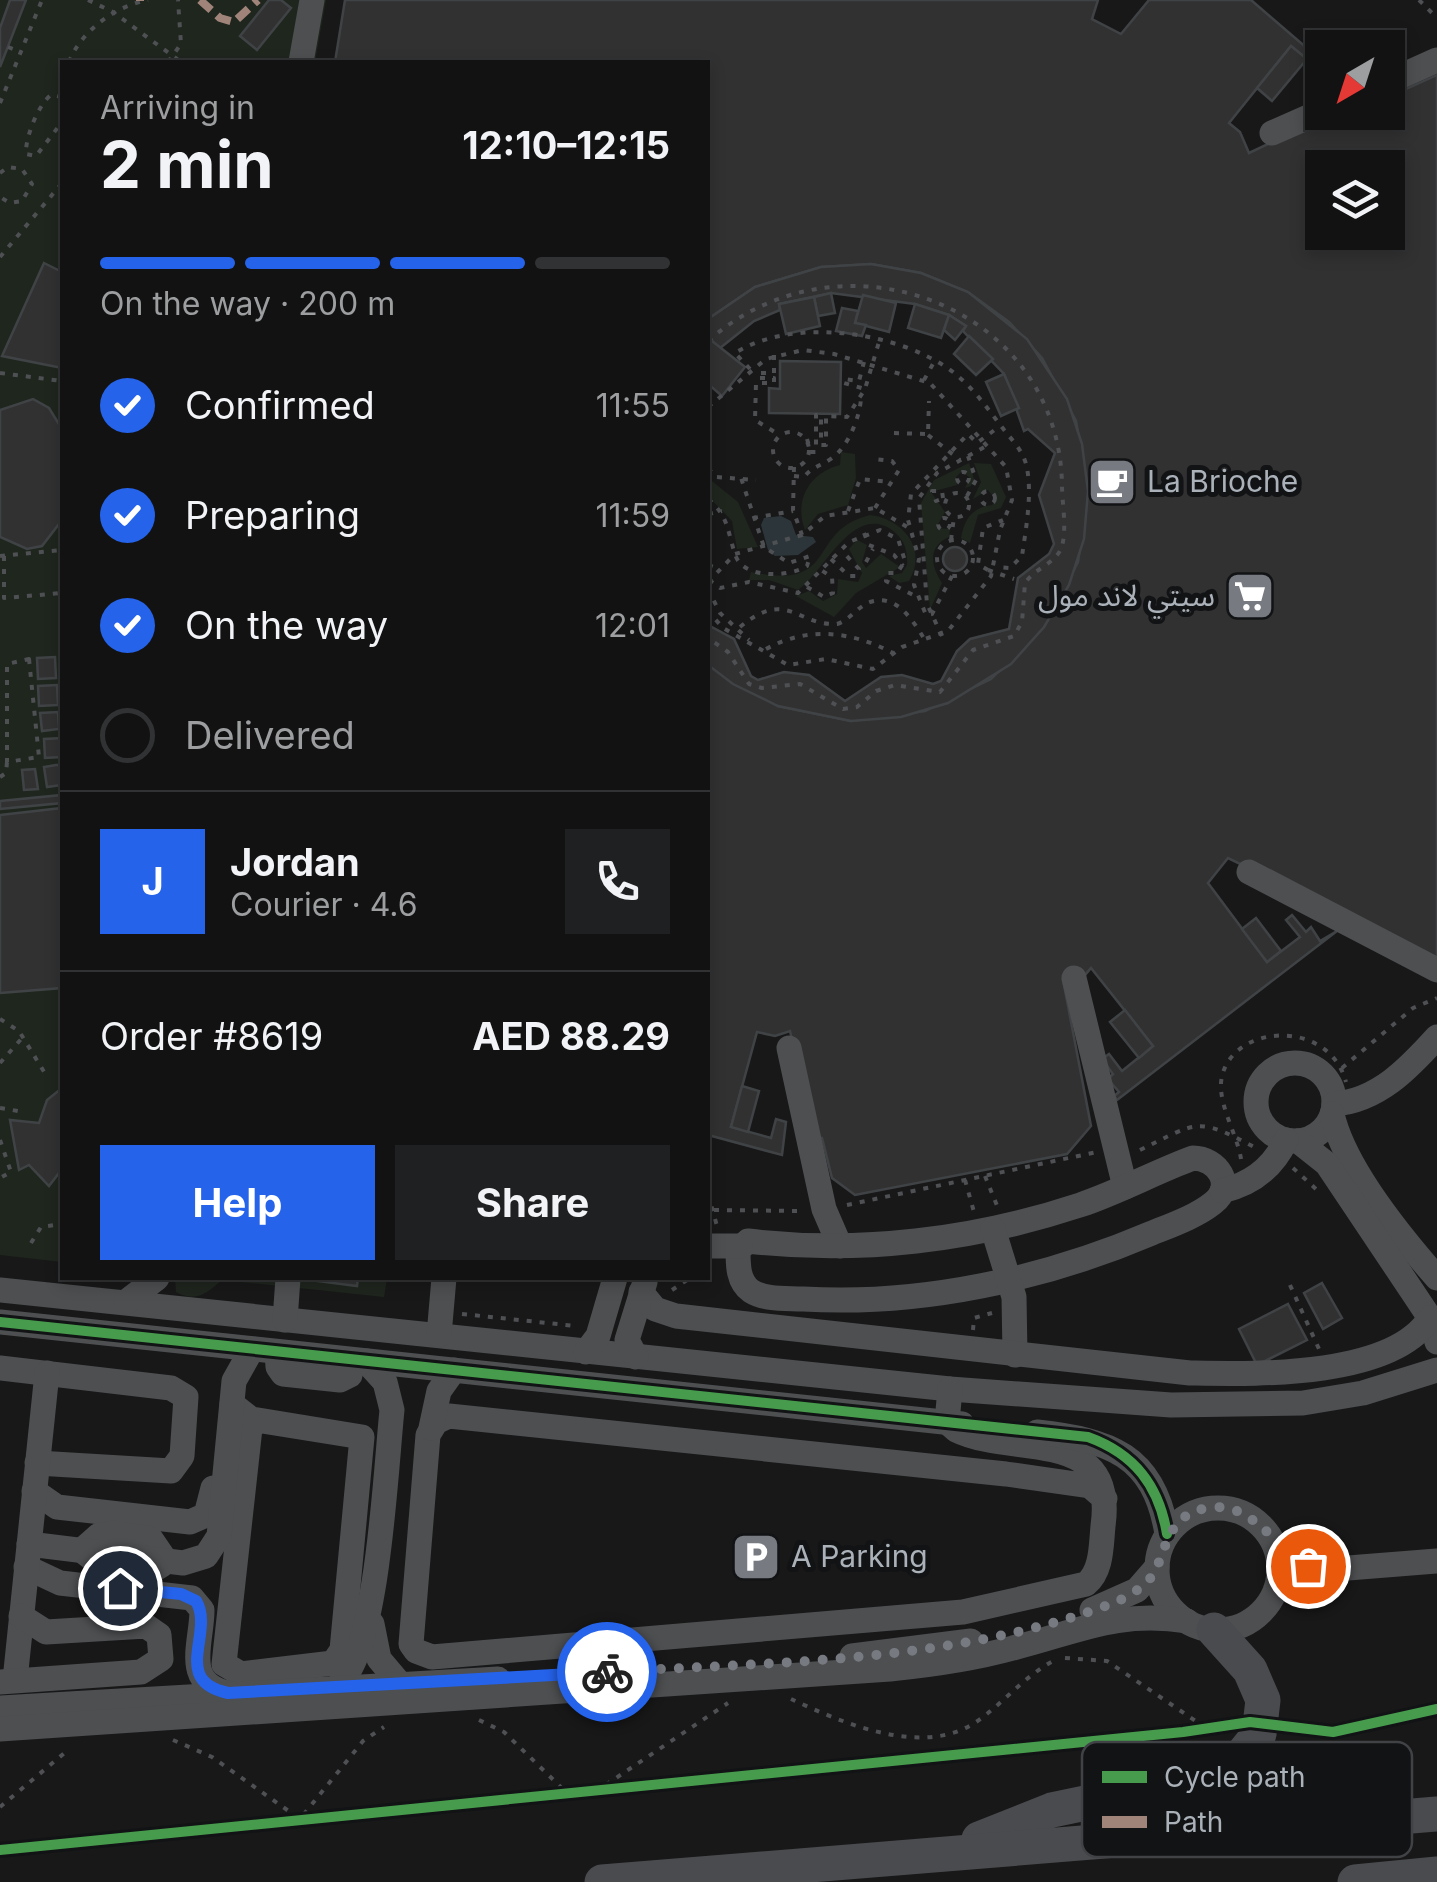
<!DOCTYPE html>
<html lang="en">
<head>
<meta charset="utf-8">
<style>
	:root { --surface:#121213; --page:#1f2021; --text:#f1f3f6; --muted:#9c9ea0; --line:#313233; --accent:#2563eb }
	body { margin:0; font-family:Inter,"Noto Sans Arabic",sans-serif; background:var(--page); color:var(--text); height:100vh; display:flex; flex-direction:column; font-size:38px; white-space:nowrap }
	* { box-sizing:border-box; margin:0 }
	p { font-size:32px; color:var(--muted) }
	.icon { flex:none; width:55px; height:55px; fill:none; stroke:currentColor; stroke-width:2; stroke-linecap:round; stroke-linejoin:round }
	.map { position:relative; flex:1; overflow:hidden }
	.panel { position:absolute; left:60px; top:60px; width:650px; height:1220px; display:flex; flex-direction:column; background:var(--surface); border-radius:0px; box-shadow:0 5px 15px #0003,0 0 0 2px var(--line) }
	.panel>* { flex:none }
	.needle { width:65px; rotate:219deg }
	.tools { position:absolute; left:1305px; top:30px; display:grid; gap:20px }
	.tools a { display:grid; place-items:center; width:100px; height:100px; border-radius:0px; background:var(--surface); box-shadow:0 5px 15px #0003,0 0 0 2px var(--line); font-size:50px }
	.pin { position:absolute; display:grid; place-items:center; width:85px; height:85px; color:#fff; margin:-42px; border:5px solid #fff; border-radius:50%; box-shadow:0 2px 10px #0007 }
	.courier { position:absolute; display:grid; place-items:center; width:100px; height:100px; margin:-50px; border:8px solid #2563eb; border-radius:50%; background:#fff; color:#222; box-shadow:0 2px 12px #0007 }
	.head em { font-style:normal; font-weight:700 }
	.head div { display:flex; flex-direction:column-reverse }
	.head { display:flex; align-items:center; justify-content:space-between; height:170px; padding:0 40px }
	h1 { font-size:65px; font-weight:700; line-height:75px }
	.bar { display:grid; grid-template-columns:repeat(4,1fr); gap:15px 10px; align-content:center; height:120px; padding:0 40px }
	.bar i { height:12px; border-radius:8px; background:var(--line) }
	.bar .selected { background:var(--accent) }
	.bar p { grid-column:span 4 }
	.line { display:flex; align-items:center; gap:25px; padding:0 40px; border-top:2px solid var(--line) }
	.line div { flex:1 }
	.round { display:grid; place-items:center; flex:none; width:105px; height:105px; border-radius:0px; background:var(--page) }
	ol { padding:0 40px; list-style:none }
	li { display:flex; align-items:center; gap:30px; height:110px }
	li p { margin-inline-start:auto }
	li .icon { padding:10px; border-radius:50%; background:var(--accent); color:#fff; stroke-width:4 }
	li:last-child { color:var(--muted) }
	li i { width:55px; height:55px; border:5px solid var(--line); border-radius:50% }
	.cta { display:flex; gap:20px; margin-top:auto; padding:20px 40px }
	.cta a { flex:1; height:115px; border-radius:0px; background:var(--accent); color:#fff; font-size:40px; font-weight:700; line-height:115px; text-align:center }
	.cta a+a { background:var(--page); color:var(--text) }
	.map>svg:first-child { display:block }
</style>
</head>
<body>
<div class="map">
<svg width="1437" height="1882" viewBox="0 0 1437 1882">
	<rect width="100%" height="100%" fill="#181819"/>
	<g fill="#1f261e">
		<path d="M0,0H326L315,62H62V1262L0,1255Z"/>
		<path d="M841,452L855,454L856,478L848,505L818,514L805,530C794,502 808,473 840,465Z"/>
		<path d="M969,463L974,479L971,486L965,488L970,478L962,471L956,477L957,485L931,492L945,512L936,528L950,529L949,537C927,547 931,566 942,583L930,610L921,503L934,480Z"/>
		<path d="M974,463L991,464L1006,497L1001,508L978,515L970,543L961,538C964,520 972,507 992,505L996,500L988,490L973,499L981,482Z"/>
		<path d="M708,478L738,502L758,547L737,549L732,521L708,496Z"/>
		<path d="M870,515C903,519 928,549 909,581L899,583L889,576L902,573L907,565C908,550 904,539 892,530C852,503 824,573 798,590L769,580H749L751,572C841,591 805,531 870,515Z"/>
		<path d="M857,540L867,545L862,562L866,568L881,554L900,567L856,593L834,617L796,596L809,591L823,601L837,594L838,579L858,582L862,573L849,549Z"/>
		<path d="M175,1278H387L384,1297L222,1280C207,1293 196,1303 176,1292Z"/>
	</g>
	<path fill="#2c363a" d="M781,516L791,521L796,535L813,537L816,542L798,555L775,556L768,550L761,525L764,518Z"/>
	<g fill="#313132" stroke="#404345" stroke-width="2.5" fill-rule="evenodd">
		<path d="M10,0H26L0,67V28Z"/>
		<path d="M269,0H281L291,8L257,50L240,36Z"/>
		<path d="M345,0H1098L1092,19L1121,34L1149,0H1251L1322,61V72L1291,46L1229,123L1240,132L1249,153L1333,113L1388,112V97L1437,75V959L1228,858L1208,883L1267,962L1300,937L1286,920L1292,915L1306,932L1311,927L1320,941L1337,931L1117,1100L1114,1096L1119,1092L1108,1079L1113,1074L1102,1059L1109,1054L1122,1071L1153,1046L1091,968L1085,975L1063,980L1091,1126L1067,1154L855,1195L832,1178L822,1138H818L810,1117L790,1031L775,1036L757,1032L731,1127L771,1138L776,1119L786,1122L782,1155L708,1135V665L778,706L851,721L925,711L991,679L1044,627L1078,562L1088,491L1076,421L1042,358L1009,322L968,292L921,273L871,264L821,267L755,287L708,319V62H335ZM1322,168H1388V232H1322Z"/>
		<path d="M1291,46L1307,59L1272,101L1257,88Z"/>
		<path d="M44,263L62,272V368L2,356Z"/>
		<path d="M871,264L921,273L968,292L1027,339L1067,399L1082,444L1088,491L1084,539L1069,585L1044,627L1011,664L948,703L901,717L851,721L778,706L733,684L708,665V625L734,639L751,676L758,680L784,672L809,675L845,701L881,677L902,675L933,684L941,681L957,651L970,639L1009,629L1018,578L1049,554L1054,544L1039,495L1055,453L1028,429L1024,431L1004,374L963,331L966,326L949,315L915,304L831,293L779,304L780,310L754,321L720,348L712,341L708,347V319L755,287L821,267Z"/>
		<path d="M831,293L835,313L818,316L814,297Z"/>
		<path d="M863,295L896,303L889,332L855,323Z"/>
		<path d="M814,297L820,326L786,334L779,304Z"/>
		<path d="M915,304L949,315L941,338L908,328Z"/>
		<path d="M842,308L858,311L855,323L866,325L862,336L836,331Z"/>
		<path d="M949,315L966,326L955,340L944,330Z"/>
		<path d="M969,336L993,359L976,375L954,354Z"/>
		<path d="M712,341L745,367L722,396L708,384V347Z"/>
		<path d="M780,361L841,362L840,414L769,413V388L780,389Z"/>
		<path d="M1004,374L1019,408L1001,416L986,382Z"/>
		<path d="M33,399L49,408L62,429V520L42,546L27,549L0,537V410Z"/>
		<circle cx="955" cy="559" r="12"/>
		<path d="M55,657L56,678L38,679L37,658Z"/>
		<path d="M57,685L58,705L39,706L38,686Z"/>
		<path d="M58,712L59,729L42,731L40,713Z"/>
		<path d="M62,738V757L45,758L44,739Z"/>
		<path d="M56,765H62V785L47,787L44,767Z"/>
		<path d="M35,769L38,789L24,790L22,770Z"/>
		<path d="M62,795V803L0,809V801Z"/>
		<path d="M62,808V988L0,993V815Z"/>
		<path d="M1256,918L1281,951L1267,962L1242,929Z"/>
		<path d="M1125,1010L1153,1046L1139,1058L1110,1022Z"/>
		<path d="M742,1086L759,1091L748,1132L731,1127Z"/>
		<path d="M62,1088V1169L49,1186L29,1165L19,1170L10,1120L39,1123L47,1100Z"/>
		<path d="M317,1278H358L357,1286L317,1281Z"/>
		<path d="M1322,1283L1342,1318L1323,1329L1304,1293Z"/>
		<path d="M1288,1304L1307,1340L1257,1365L1239,1329Z"/>
	</g>
	<g fill="none" stroke-linecap="round" stroke-linejoin="round">
		<g stroke="#4e5053" stroke-width="4" stroke-dasharray="5 8" stroke-linecap="butt">
			<path d="M88,0L113,12L181,62"/>
			<path d="M1419,0L1437,18"/>
			<path d="M8,47L21,52"/>
			<path d="M69,62C81,31 115,6 148,0"/>
			<path d="M168,62L181,44L178,0"/>
			<path d="M62,97L51,95C38,105 25,138 26,154L36,156L62,122"/>
			<path d="M0,103L42,0"/>
			<path d="M0,173L8,167L22,169L32,184L22,201L10,203L0,197"/>
			<path d="M0,257L62,183"/>
			<path d="M708,341C840,224 1059,304 1062,485C1062,503 1067,528 1062,546C1057,563 1035,568 1025,583L1022,622L1014,636L973,650L940,692L895,685L876,691L857,707L843,709L800,684L762,688L749,684L728,652L708,638"/>
			<path d="M774,355V373H759V378H774V383H756L755,420L778,434"/>
			<path d="M864,362L859,381L844,379V383L865,389"/>
			<path d="M750,369L735,353C793,317 894,331 949,369C970,384 985,405 1001,426C1010,438 1022,449 1026,464C1033,491 1026,528 1022,556L1010,568L996,567"/>
			<path d="M0,373L62,381"/>
			<path d="M924,380L934,362"/>
			<path d="M708,407L766,359L803,350L834,354L930,383L1006,467L1012,500L1000,530L991,576L948,631L902,647L873,669L826,659L788,665L723,628L708,611"/>
			<circle cx="791" cy="450" r="18"/>
			<path d="M894,433L928,434L929,401"/>
			<path d="M928,435L960,460"/>
			<path d="M807,439L811,452H816V415H821V445H826V416L847,417L865,389L879,342"/>
			<path d="M794,467L793,510L802,535"/>
			<path d="M708,468L716,477L756,480"/>
			<circle cx="963" cy="478" r="6"/>
			<path d="M794,476L804,477C813,466 821,466 832,458C848,447 860,417 861,398"/>
			<circle cx="988" cy="498" r="7"/>
			<circle cx="957" cy="505" r="12"/>
			<path d="M967,496L976,480L968,456"/>
			<path d="M943,498L942,491H932L936,501L944,498"/>
			<path d="M708,499C729,517 727,530 735,554C742,580 790,577 807,566L810,556L789,563L764,547L741,478"/>
			<path d="M875,508L899,470L892,461L875,459"/>
			<path d="M848,511L860,479L891,482"/>
			<path d="M708,514L722,511"/>
			<path d="M753,518L793,511"/>
			<circle cx="944" cy="524" r="6"/>
			<path d="M864,533L869,545L894,555L903,566"/>
			<circle cx="955" cy="558" r="18"/>
			<path d="M951,540L954,517"/>
			<path d="M0,556L62,550"/>
			<path d="M4,556V598L62,593"/>
			<path d="M831,559L849,576H856L859,569L842,551"/>
			<path d="M866,562L873,549"/>
			<path d="M708,565L720,569"/>
			<path d="M988,570L978,564L983,528L1003,520"/>
			<path d="M952,576L932,614L926,615L914,585L919,559L908,520L911,494L968,434L977,443L1000,426"/>
			<path d="M709,580L720,588L749,582L798,593L849,542L880,530L898,539L905,561L897,573H887L886,581L917,597"/>
			<path d="M708,582L735,554L802,535L825,516L875,508L909,528"/>
			<path d="M807,587L824,597L833,593L832,577L821,570"/>
			<path d="M708,589L720,613L749,640"/>
			<path d="M740,627C787,588 797,626 837,624C850,620 857,607 870,602C897,593 913,621 925,640"/>
			<path d="M942,636L927,604L919,498L937,473L988,445"/>
			<path d="M766,649C808,626 851,631 893,653"/>
			<path d="M29,659L39,757L7,762V664Z"/>
			<path d="M0,777L6,773L7,762"/>
			<path d="M0,1019L19,1031L46,1075"/>
			<path d="M0,1063L23,1037"/>
			<path d="M1342,1068L1413,1008L1437,998"/>
			<path d="M0,1108L24,1112"/>
			<path d="M0,1140L11,1172L0,1178"/>
			<path d="M1140,1150C1198,1122 1196,1116 1254,1147"/>
			<path d="M1241,1159C1237,1133 1216,1102 1222,1076C1235,1023 1329,1019 1346,1082"/>
			<path d="M1293,1168L1316,1189"/>
			<path d="M985,1176L998,1208"/>
			<path d="M965,1180L974,1212"/>
			<path d="M708,1194L717,1226"/>
			<path d="M847,1205L1097,1152"/>
			<path d="M714,1210L803,1211"/>
			<path d="M31,1243L41,1227L62,1224"/>
			<path d="M1290,1285L1319,1349"/>
			<path d="M672,1290L690,1278"/>
			<path d="M462,1314L576,1326"/>
			<path d="M973,1330L974,1318L992,1313"/>
			<path d="M1065,1658L1107,1661L1206,1728"/>
			<path d="M791,1699C843,1723 922,1758 976,1722C1004,1703 1024,1676 1055,1660"/>
			<path d="M479,1720L504,1732L569,1795"/>
			<path d="M173,1740L212,1757L300,1819L363,1741L384,1727"/>
			<path d="M595,1792L728,1703"/>
			<path d="M0,1807L68,1750"/>
		</g>
		<g stroke="#4d4f51" stroke-width="25">
			<path d="M301,62L312,0"/>
			<path d="M1388,82L1437,60"/>
			<path d="M1272,133L1322,111"/>
			<path d="M1249,872L1437,970"/>
			<path d="M1074,978L1125,1187"/>
			<path d="M789,1048L824,1209L840,1246"/>
			<circle cx="1295" cy="1102" r="39"/>
			<path d="M1334,1104C1378,1101 1409,1068 1437,1037"/>
			<path d="M1332,1114C1344,1167 1401,1237 1437,1278"/>
			<path d="M1298,1141L1327,1164L1430,1318L1437,1342"/>
			<path d="M1193,1158C1217,1158 1236,1185 1213,1203C1197,1216 1172,1225 1152,1233C1044,1279 921,1306 803,1299C787,1298 765,1300 751,1291C738,1282 738,1265 738,1250L748,1241C859,1254 974,1240 1080,1205C1119,1192 1155,1172 1193,1158Z"/>
			<path d="M1222,1191C1252,1184 1273,1168 1286,1140"/>
			<path d="M993,1229L1014,1297L1015,1355"/>
			<path d="M708,1246H740"/>
			<path d="M0,1290L950,1389L1171,1405L1303,1403L1363,1393L1437,1370"/>
			<path d="M641,1292L655,1309L676,1316L1190,1373C1255,1374 1392,1378 1430,1318"/>
			<path d="M126,1302L157,1278"/>
			<path d="M285,1320L288,1278"/>
			<path d="M0,1322L962,1424"/>
			<path d="M439,1335L444,1278"/>
			<path d="M277,1352L278,1367L283,1374L340,1380L350,1375L352,1360"/>
			<path d="M586,1352L598,1336L615,1278"/>
			<path d="M636,1357L627,1340L645,1282"/>
			<path d="M0,1368L171,1388L186,1397L182,1456L171,1471L37,1463"/>
			<path d="M950,1389L947,1422L956,1430C1013,1458 1117,1425 1103,1526C1101,1546 1102,1571 1086,1584L963,1612L432,1657L416,1651L411,1644L428,1435L436,1422L449,1416L1006,1474L1090,1486L1105,1499"/>
			<path d="M232,1404L251,1419L362,1437L342,1650L333,1663L241,1674L224,1664L251,1419"/>
			<path d="M431,1428L439,1391L454,1370"/>
			<path d="M1037,1432C1109,1440 1154,1454 1167,1534"/>
			<path d="M34,1491L57,1507L190,1522L206,1515L213,1488"/>
			<circle cx="1218" cy="1569" r="61"/>
			<path d="M113,1533L151,1539L166,1561C145,1583 101,1570 82,1550L99,1535Z"/>
			<path d="M1274,1543L1323,1570L1437,1561"/>
			<path d="M29,1544L183,1563L206,1556L219,1536L234,1381L252,1349"/>
			<path d="M26,1567L60,1583L192,1598L202,1610C202,1643 182,1683 228,1693"/>
			<path d="M1092,1610L1137,1590L1157,1567"/>
			<path d="M372,1624L379,1659L401,1685"/>
			<path d="M852,1656L971,1641"/>
			<path d="M15,1680L47,1373"/>
			<path d="M342,1680C378,1645 386,1466 392,1410L385,1382L366,1361"/>
			<path d="M0,1682L141,1672L161,1659L159,1635L146,1626L46,1632L21,1616"/>
			<path d="M0,1708L498,1679"/>
			<path d="M0,1729L890,1669C931,1665 973,1659 1013,1648C1077,1632 1118,1610 1187,1621"/>
		</g>
		<g stroke="#4a4b4e" stroke-width="35">
			<path d="M979,1839L1052,1810L1209,1777L1235,1764L1259,1734L1263,1700L1250,1670L1214,1630"/>
			<path d="M602,1882L1437,1814"/>
			<path d="M1355,1882L1437,1874"/>
		</g>
		<path stroke="#4e5053" stroke-width="4" stroke-dasharray="5 8" stroke-linecap="butt" d="M988,570L1014,579"/>
		<g stroke="#a18479" stroke-width="8" stroke-dasharray="15 8" stroke-linecap="butt">
			<path d="M140,0V1"/>
			<path d="M200,0L220,18L234,22L258,0"/>
		</g>
		<g stroke="#121315" stroke-width="16">
			<g id="cycleway">
				<path d="M0,1322L1088,1437C1135,1454 1159,1486 1167,1534"/>
				<path d="M0,1850L1183,1732L1250,1722L1333,1732L1437,1709"/>
			</g>
		</g>
		<use href="#cycleway" stroke="#469c4c" stroke-width="10"/>
	</g>
	<g fill="none" stroke-linecap="round" stroke-linejoin="round">
		<path stroke="#777b81" stroke-width="10" stroke-dasharray="0 18" d="M607,1672C774,1662 952,1663 1111,1604C1127,1598 1150,1585 1157,1567C1168,1540 1172,1514 1207,1508C1251,1500 1273,1546 1308,1566"/>
		<path stroke="#2563eb" stroke-width="12" d="M120,1588L181,1594L196,1601C215,1632 170,1681 228,1693L607,1672"/>
	</g>
	<defs>
		<g id="cafe-square" transform="scale(2.5)"><rect x="-9" y="-9" width="18" height="18" rx="4" fill="#777b81" stroke="#121315"/><path d="M-5.5-4.5H6V0H3Q3 3.5 0 3.5H-2.5Q-5.5 3.5-5.5 0ZM3-3.2v2h1.7v-2ZM-6 4.5H4V6H-6Z" fill="#fff"/></g>
		<g id="supermarket-square" transform="scale(2.5)"><rect x="-9" y="-9" width="18" height="18" rx="4" fill="#777b81" stroke="#121315"/><path d="M-6-5.5h2.5l.6 2H6L4.5 2H-2.5L-4.4-4H-6ZM-1.5 3.2a1.3 1.3 0 1 0 .1 0ZM3 3.2a1.3 1.3 0 1 0 .1 0Z" fill="#fff"/></g>
		<g id="parking-square" transform="scale(2.5)"><rect x="-9" y="-9" width="18" height="18" rx="4" fill="#777b81" stroke="#121315"/><path d="M-3.5-5.5H1a3.5 3.5 0 0 1 0 7H-1V5.5H-3.5ZM-1-3.4V-.6H.8a1.4 1.4 0 0 0 0-2.8Z" fill="#fff"/></g>
	</defs>
	<g fill-rule="evenodd">
		<use href="#cafe-square" x="1112" y="482"/>
		<use href="#supermarket-square" x="1250" y="596"/>
		<use href="#parking-square" x="756" y="1557"/>
	</g>
	<g text-anchor="middle" stroke-width="10" stroke-linejoin="round" paint-order="stroke">
		<g font-size="30" fill="#aab1b9" stroke="#121315" text-anchor="start">
			<text x="1147" y="492">La Brioche</text>
			<text x="1215" y="606" text-anchor="end">سيتي لاند مول</text>
			<text x="791" y="1567">A Parking</text>
		</g>
	</g>
	<rect x="1082" y="1742" width="330" height="115" rx="15" fill="#121315" stroke="#404246" stroke-width="2.5"/>
	<rect x="1102" y="1771" width="45" height="12" fill="#469c4c"/>
	<rect x="1102" y="1816" width="45" height="12" fill="#a18479"/>
	<g font-size="28" fill="#aab1b9">
		<text x="1164" y="1787">Cycle path</text>
		<text x="1164" y="1832">Path</text>
	</g>
</svg>
<div class="tools">
<a><svg class="needle" viewBox="-14 -14 28 28"><path d="M0-13l5 13h-10z" fill="#e53935"/><path d="M0 13l5-13h-10z" fill="#9c9ea0"/></svg></a>
<a><svg class="icon" aria-label="layers" viewBox="0 0 24 24"><path d="M12 4l9 5-9 5-9-5zM3 14l9 5 9-5"/></svg></a>
</div>
<div class="pin" style="left:1308px;top:1566px;background:#ea580c"><svg class="icon" aria-label="bag" viewBox="0 0 24 24"><path d="M5 8h14l-1 12H6zM9 8a3 3 0 0 1 6 0"/></svg></div>
<div class="pin" style="left:120px;top:1588px;background:#1f2937"><svg class="icon" aria-label="home" viewBox="0 0 24 24"><path d="M3 11l9-7 9 7M6 9v11h12V9"/></svg></div>
<div class="courier" style="left:607px;top:1672px"><svg class="icon" aria-label="bike" viewBox="0 0 24 24"><circle cx="6" cy="16" r="4"/><circle cx="18" cy="16" r="4"/><path d="M6 16l4-8h5l3 8M10 8l3 8H6M13 5h3"/></svg></div>
<section class="panel">
<div class="head"><div><h1>2 min</h1><p>Arriving in</p></div><em>12:10–12:15</em></div>
<div class="bar"><i class="selected"></i><i class="selected"></i><i class="selected"></i><i></i><p>On the way · 200 m</p></div>
<ol>
<li><svg class="icon" aria-label="check" viewBox="0 0 24 24"><path d="M5 12l5 5 9-10"/></svg>Confirmed<p>11:55</p></li>
<li><svg class="icon" aria-label="check" viewBox="0 0 24 24"><path d="M5 12l5 5 9-10"/></svg>Preparing<p>11:59</p></li>
<li><svg class="icon" aria-label="check" viewBox="0 0 24 24"><path d="M5 12l5 5 9-10"/></svg>On the way<p>12:01</p></li>
<li><i></i>Delivered</li>
</ol>
<div class="line" style="height:180px"><b class="round" style="background:var(--accent);color:#fff">J</b><div><b>Jordan</b><p>Courier · 4.6</p></div><a class="round"><svg class="icon" aria-label="phone" viewBox="0 0 24 24"><path d="M5 4h4l2 5-3 2q2 4 5 5l2-3 5 2v4C11 20 4 13 5 4z"/></svg></a></div>
<div class="line" style="height:130px"><div>Order #8619</div><b>AED 88.29</b></div>
<div class="cta"><a>Help</a><a>Share</a></div>
</section>
</div>
</body>
</html>
